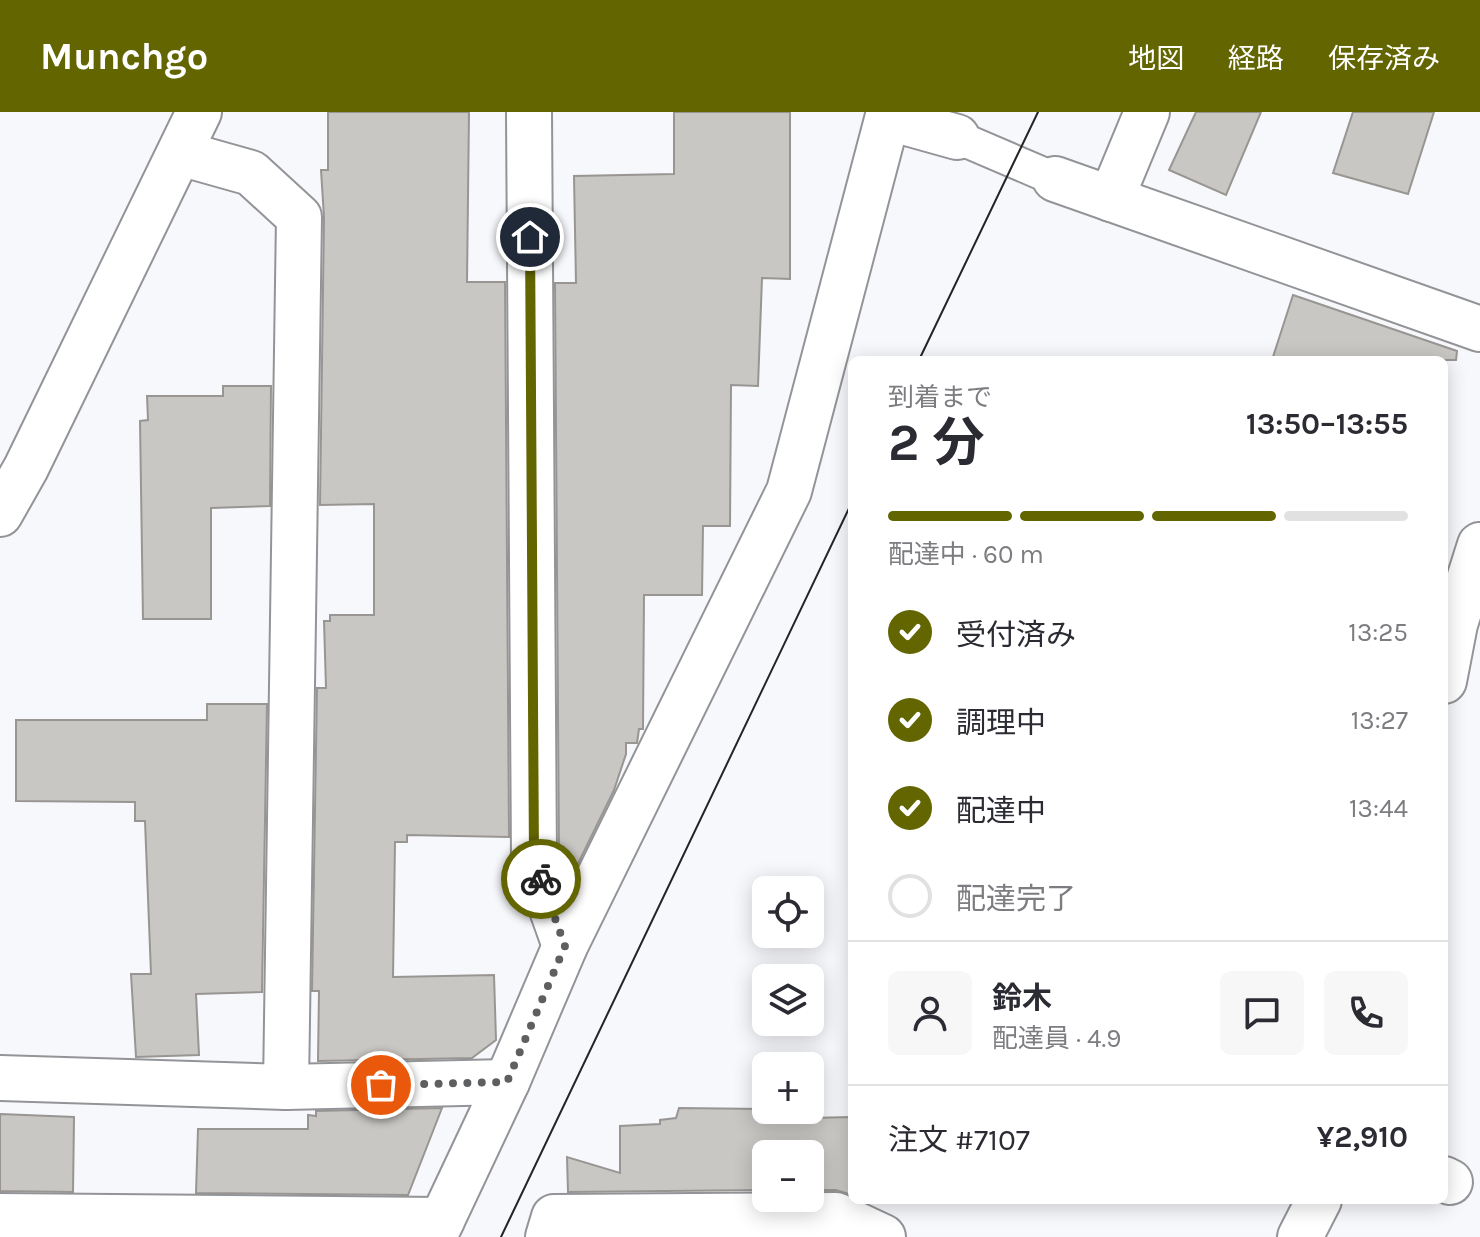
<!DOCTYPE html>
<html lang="ja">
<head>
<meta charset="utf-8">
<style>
	:root { --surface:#fff; --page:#f7f7f7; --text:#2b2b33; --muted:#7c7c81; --line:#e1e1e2; --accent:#626500 }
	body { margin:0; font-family:Karla,"Noto Sans JP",sans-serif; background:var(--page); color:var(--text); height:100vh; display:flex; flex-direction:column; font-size:30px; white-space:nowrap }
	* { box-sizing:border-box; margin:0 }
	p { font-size:26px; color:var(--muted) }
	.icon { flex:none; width:44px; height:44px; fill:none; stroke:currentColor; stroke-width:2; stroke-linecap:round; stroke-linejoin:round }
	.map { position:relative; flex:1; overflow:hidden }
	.panel { position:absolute; left:848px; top:244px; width:600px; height:848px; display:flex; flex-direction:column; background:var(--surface); border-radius:12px; box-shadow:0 4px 20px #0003 }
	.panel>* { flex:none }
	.fabs { position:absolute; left:752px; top:764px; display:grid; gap:16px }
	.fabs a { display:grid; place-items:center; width:72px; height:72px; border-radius:12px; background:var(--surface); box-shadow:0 4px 20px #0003; font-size:40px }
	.pin { position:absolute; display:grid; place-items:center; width:68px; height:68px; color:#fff; margin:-34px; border:4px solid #fff; border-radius:50%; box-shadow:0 2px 8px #0007 }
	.courier { position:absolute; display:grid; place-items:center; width:80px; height:80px; margin:-40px; border:6px solid #626500; border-radius:50%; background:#fff; color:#222; box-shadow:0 2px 10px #0007 }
	.summary em { font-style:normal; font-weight:700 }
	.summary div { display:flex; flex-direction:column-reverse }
	.summary { display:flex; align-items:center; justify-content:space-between; height:136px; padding:0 40px }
	h1 { font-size:52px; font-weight:700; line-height:60px }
	.bar { display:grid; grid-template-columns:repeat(4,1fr); gap:12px 8px; align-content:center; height:96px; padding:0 40px }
	.bar i { height:10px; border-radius:6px; background:var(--line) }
	.bar .on { background:var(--accent) }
	.bar p { grid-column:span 4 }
	.line { display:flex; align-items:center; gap:20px; padding:0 40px; border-top:2px solid var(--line) }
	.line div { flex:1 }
	.round { display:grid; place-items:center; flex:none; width:84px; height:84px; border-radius:12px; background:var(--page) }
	ol { padding:0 40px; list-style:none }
	li { display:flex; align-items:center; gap:24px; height:88px }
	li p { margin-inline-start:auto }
	li .icon { padding:8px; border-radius:50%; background:var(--accent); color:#fff; stroke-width:4 }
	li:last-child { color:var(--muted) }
	li i { width:44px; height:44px; border:4px solid var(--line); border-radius:50% }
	header { display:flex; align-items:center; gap:48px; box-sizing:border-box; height:112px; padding:0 40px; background:var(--accent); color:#fff }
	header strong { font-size:38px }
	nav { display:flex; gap:44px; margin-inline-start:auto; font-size:28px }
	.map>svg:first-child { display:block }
</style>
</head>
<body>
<header>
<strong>Munchgo</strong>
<nav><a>地図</a><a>経路</a><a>保存済み</a></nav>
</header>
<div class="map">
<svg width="1480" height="1125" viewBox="0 0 1480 1125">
	<rect width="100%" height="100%" fill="#f7f8fb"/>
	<g fill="#c9c7c4" stroke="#989593" stroke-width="2">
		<path d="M328,0H469L467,170H505L509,725L407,723V730H395L393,865L494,863L496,928L472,946L318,949L319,879H312L317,576H326L324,509H330V503H374V392L320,393L324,105L321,58H328Z"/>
		<path d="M674,0H790V167L762,166L758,274L731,273L730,414H703L702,483H644L643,617H639L637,631H626V642L614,678L569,770L559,743L555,171H576L574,64L674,62Z"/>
		<path d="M1196,0H1261L1226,83L1169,58Z"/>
		<path d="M1353,0H1434L1408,82L1333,61Z"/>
		<path d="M1293,183L1457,239L1456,248H1272Z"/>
		<path d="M223,274H271L270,394L211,396V507H143L140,309L148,308L147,284H223Z"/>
		<path d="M207,592H267L262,880L196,882L199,943L136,945L131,862H151L145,709H135V690L16,689V608H207Z"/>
		<path d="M442,996L408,1083L196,1081L198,1017H308V1003L316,1004V999Z"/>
		<path d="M679,996L763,997V1007L852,1005V1083L836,1078H810V1042H766V1078L568,1080L567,1045L620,1061V1014L660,1012V1008L676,1006Z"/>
		<path d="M0,1002L74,1005L73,1080L0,1079Z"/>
	</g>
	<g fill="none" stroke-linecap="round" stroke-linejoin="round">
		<g stroke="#939497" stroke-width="36">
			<path id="lane" d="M957,25L1055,67"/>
		</g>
		<g stroke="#939497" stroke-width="48">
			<g id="street">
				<path d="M529,0L534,747L565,834"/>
				<path d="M889,6L957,25"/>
				<path d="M180,41L251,61L299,105L286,975"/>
				<path d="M1055,67L1480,217"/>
				<path d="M1111,87L1147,0"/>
				<path d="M1444,569L1455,512L1480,433"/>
				<path d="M0,966L286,975L507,970"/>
				<path d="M1444,1067L1450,1070"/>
				<path d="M0,1104L442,1108"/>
				<path d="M434,1125L507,970L565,834L789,379L889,0"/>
				<path d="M548,1125L554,1105L836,1103L883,1125"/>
				<path d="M1300,1125L1319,1088"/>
			</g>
		</g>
		<g stroke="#939497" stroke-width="48">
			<path id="secondary" d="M0,402L26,356L199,0"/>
		</g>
		<use href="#lane" stroke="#fff" stroke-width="32"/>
		<use href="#street" stroke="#fff" stroke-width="44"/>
		<use href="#secondary" stroke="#fff" stroke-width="44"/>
		<g stroke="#232425" stroke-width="2">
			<path d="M919,248L1038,0"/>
			<path d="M501,1125L852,390"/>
		</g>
	</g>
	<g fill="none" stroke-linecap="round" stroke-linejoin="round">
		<path stroke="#5e5f60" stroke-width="8" stroke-dasharray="0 14.4" d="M381,973L507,970L565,834L541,767"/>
		<path stroke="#626500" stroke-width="10" d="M530,125L534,747L541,767"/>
	</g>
</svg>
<div class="fabs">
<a><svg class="icon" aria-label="locate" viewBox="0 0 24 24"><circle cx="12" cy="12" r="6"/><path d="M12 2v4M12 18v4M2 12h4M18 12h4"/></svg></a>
<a><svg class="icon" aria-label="layers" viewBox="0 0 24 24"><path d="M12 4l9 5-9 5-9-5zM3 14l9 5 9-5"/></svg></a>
<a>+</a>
<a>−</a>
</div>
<div class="pin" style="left:381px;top:973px;background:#ea580c"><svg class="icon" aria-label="bag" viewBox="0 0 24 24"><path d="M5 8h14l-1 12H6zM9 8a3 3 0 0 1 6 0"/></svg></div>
<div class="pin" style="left:530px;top:125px;background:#1f2937"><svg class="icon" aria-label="home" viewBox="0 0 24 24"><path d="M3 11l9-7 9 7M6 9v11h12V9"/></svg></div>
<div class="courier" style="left:541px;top:767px"><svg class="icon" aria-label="bike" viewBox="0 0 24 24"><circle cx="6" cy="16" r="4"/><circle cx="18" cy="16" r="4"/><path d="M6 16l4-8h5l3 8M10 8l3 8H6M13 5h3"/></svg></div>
<section class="panel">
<div class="summary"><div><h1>2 分</h1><p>到着まで</p></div><em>13:50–13:55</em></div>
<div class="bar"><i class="on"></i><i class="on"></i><i class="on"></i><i></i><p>配達中 · 60 m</p></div>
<ol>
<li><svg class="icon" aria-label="check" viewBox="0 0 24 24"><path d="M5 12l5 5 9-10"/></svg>受付済み<p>13:25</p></li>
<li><svg class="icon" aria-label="check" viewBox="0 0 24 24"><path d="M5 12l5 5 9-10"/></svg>調理中<p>13:27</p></li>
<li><svg class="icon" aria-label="check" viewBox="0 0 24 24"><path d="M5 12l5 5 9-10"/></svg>配達中<p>13:44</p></li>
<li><i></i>配達完了</li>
</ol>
<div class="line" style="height:144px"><a class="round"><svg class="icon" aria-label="person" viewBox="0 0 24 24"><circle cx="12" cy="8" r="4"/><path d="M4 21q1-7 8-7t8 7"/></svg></a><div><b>鈴木</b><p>配達員 · 4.9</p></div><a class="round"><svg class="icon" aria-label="chat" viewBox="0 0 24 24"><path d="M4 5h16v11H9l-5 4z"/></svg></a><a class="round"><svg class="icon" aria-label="phone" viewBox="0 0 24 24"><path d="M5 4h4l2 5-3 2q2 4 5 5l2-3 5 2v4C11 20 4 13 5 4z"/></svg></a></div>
<div class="line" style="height:104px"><div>注文 #7107</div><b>¥2,910</b></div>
</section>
</div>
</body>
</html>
